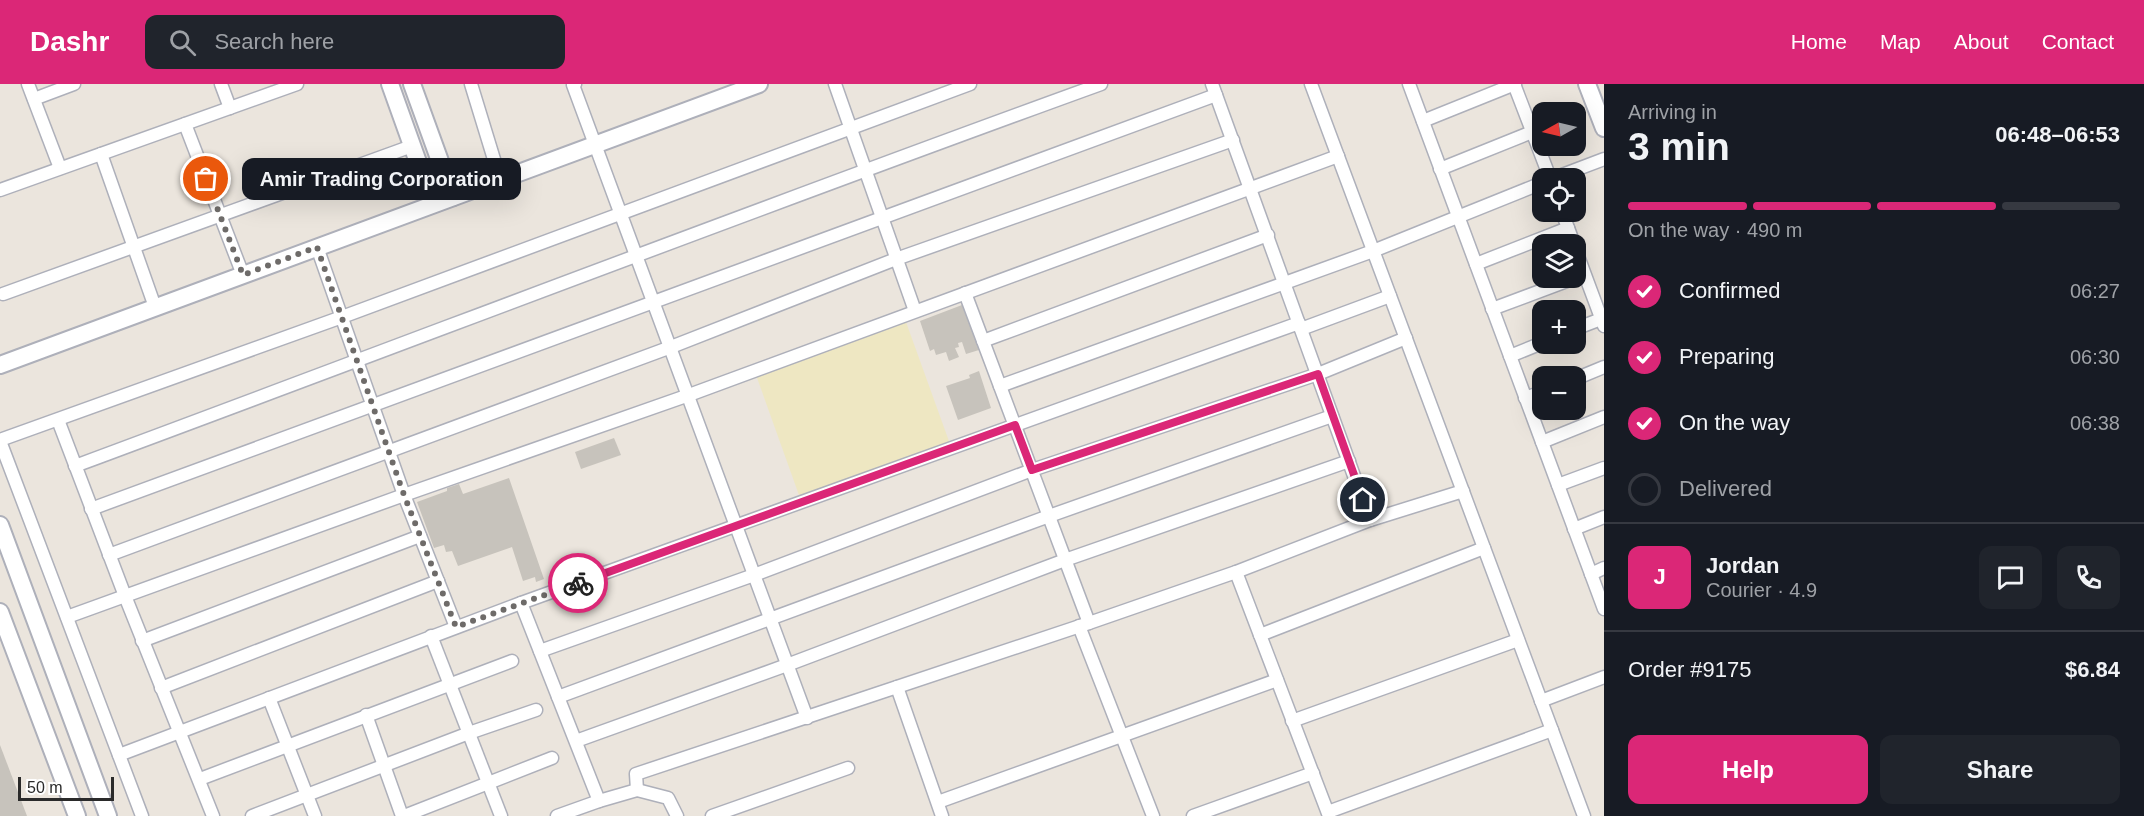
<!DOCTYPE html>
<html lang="en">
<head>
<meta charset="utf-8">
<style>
	:root { --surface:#171b24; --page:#20242c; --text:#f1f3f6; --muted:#9ea1a6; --line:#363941; --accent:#db2777 }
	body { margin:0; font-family:Helvetica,sans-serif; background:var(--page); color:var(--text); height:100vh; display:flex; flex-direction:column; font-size:22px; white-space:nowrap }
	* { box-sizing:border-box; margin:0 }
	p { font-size:20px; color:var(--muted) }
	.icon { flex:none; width:33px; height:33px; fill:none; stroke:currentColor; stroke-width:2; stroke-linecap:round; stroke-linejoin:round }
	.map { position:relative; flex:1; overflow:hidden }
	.drawer { display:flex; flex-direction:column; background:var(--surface); width:540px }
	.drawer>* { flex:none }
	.needle { width:39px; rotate:262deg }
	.fabs { position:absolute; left:1532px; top:18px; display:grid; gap:12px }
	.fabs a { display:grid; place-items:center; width:54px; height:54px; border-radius:12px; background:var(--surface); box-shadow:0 6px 24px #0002; font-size:30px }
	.scale { position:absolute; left:18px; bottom:15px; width:96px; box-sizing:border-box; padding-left:6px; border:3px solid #2a2a2a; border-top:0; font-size:16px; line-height:21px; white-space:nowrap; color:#2a2a2a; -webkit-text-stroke:4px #fff; paint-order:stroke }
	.pin { position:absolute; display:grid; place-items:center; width:51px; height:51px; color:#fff; margin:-26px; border:3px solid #fff; border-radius:50%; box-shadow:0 2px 6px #0007 }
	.courier { position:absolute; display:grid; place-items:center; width:60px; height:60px; margin:-30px; border:4px solid #db2777; border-radius:50%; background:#fff; color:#222; box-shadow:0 2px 8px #0007 }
	.bubble { position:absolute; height:42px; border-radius:12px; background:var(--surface); box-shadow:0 6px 24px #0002; font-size:20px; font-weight:700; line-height:42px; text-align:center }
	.overview em { font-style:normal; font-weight:700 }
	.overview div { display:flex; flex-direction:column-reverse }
	.overview { display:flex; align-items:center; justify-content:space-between; height:102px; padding:0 24px }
	h1 { font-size:39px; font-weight:700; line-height:45px }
	.bar { display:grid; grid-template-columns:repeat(4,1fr); gap:9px 6px; align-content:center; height:72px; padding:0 24px }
	.bar i { height:8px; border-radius:4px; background:var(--line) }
	.bar .selected { background:var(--accent) }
	.bar p { grid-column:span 4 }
	.line { display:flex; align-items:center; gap:15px; padding:0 24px; border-top:2px solid var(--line) }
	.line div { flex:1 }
	.round { display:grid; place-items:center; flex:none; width:63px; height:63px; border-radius:12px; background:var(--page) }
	ol { padding:0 24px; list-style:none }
	li { display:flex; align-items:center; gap:18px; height:66px }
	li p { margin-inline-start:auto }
	li .icon { padding:6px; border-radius:50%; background:var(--accent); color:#fff; stroke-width:4 }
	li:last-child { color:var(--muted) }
	li i { width:33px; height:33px; border:3px solid var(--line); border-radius:50% }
	.action { display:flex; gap:12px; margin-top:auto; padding:12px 24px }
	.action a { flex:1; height:69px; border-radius:12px; background:var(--accent); color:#fff; font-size:24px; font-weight:700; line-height:69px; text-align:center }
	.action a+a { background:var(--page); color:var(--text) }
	header { display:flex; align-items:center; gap:36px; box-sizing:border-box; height:84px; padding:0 30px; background:var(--accent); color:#fff }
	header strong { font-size:28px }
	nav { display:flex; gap:33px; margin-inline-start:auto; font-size:21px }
	.search { width:420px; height:54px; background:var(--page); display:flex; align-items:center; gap:15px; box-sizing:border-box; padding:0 21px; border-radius:12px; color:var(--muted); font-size:22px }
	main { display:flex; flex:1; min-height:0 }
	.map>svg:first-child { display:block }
</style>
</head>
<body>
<header>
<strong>Dashr</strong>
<div class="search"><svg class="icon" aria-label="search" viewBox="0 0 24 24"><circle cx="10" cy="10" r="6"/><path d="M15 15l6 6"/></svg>Search here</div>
<nav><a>Home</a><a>Map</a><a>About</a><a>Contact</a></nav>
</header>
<main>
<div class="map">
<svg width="1604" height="732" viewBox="0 0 1604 732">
	<rect width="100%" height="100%" fill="#ebe5dd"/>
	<path fill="#eee7c2" d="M906,238L950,360L800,414L756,291Z"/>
	<g fill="#c7c3bc">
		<path d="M962,221L979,266L966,270L962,258L958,259L959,263L955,264L959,273L949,277L946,268L936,271L934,265L930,267L920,237Z"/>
		<path d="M979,287L991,324L958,336L946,302L970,294L969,291Z"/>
		<path d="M614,354L621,371L581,385L575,368Z"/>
		<path d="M509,394L544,495L536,498L535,493L523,497L512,463L458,482L452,467L446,468L444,461L434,464L417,418L447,407V404L459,400L463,410Z"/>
		<path d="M0,661L27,732H0Z"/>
	</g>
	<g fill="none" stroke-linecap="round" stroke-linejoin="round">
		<g stroke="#aeb0ba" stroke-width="15">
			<g id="street">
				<path d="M28,0L60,84"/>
				<path d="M221,0L230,24"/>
				<path d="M471,0L500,95"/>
				<path d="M575,0L573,1L807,634"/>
				<path d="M835,0L915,227"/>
				<path d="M1212,0L1370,436"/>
				<path d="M1311,0L1584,732"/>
				<path d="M1409,0L1604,525"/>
				<path d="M1514,0L1550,94"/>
				<path d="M34,15L74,0"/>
				<path d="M1423,37L1515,0"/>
				<path d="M185,40L243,191"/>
				<path d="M101,70L155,223"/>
				<path d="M1440,85L1532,48"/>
				<path d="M1554,94L1604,75"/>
				<path d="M0,106L297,0"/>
				<path d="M1562,128L1574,160"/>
				<path d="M317,163L404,411L456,543"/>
				<path d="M1575,164L1604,242"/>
				<path d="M1476,180L1568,144"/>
				<path d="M965,209L1089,539"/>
				<path d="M3,210L412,62"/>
				<path d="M1492,225L1575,194"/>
				<path d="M1301,245L1390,212"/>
				<path d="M1575,245L1601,235"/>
				<path d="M983,257L1268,151"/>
				<path d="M1510,272L1542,259"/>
				<path d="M1575,295L1604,283"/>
				<path d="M1000,302L1373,167L1542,99"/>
				<path d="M1525,314L1542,308"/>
				<path d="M58,336L125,512L213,732"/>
				<path d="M0,356L342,233L970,0"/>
				<path d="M0,357L142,732"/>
				<path d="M1542,358L1604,333"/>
				<path d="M75,382C417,255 758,124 1101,0"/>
				<path d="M1558,401L1604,384"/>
				<path d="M91,425C467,288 841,147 1216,11"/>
				<path d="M1574,445L1604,433"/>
				<path d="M109,471L671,263L896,175L1233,56"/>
				<path d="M1236,488L1329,732"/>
				<path d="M1591,490L1604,484"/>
				<path d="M521,519L599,717"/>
				<path d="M67,533L404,411L689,311L1338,72"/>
				<path d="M1079,542L1153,732"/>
				<path d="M1260,551L1484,464"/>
				<path d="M431,552L501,732"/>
				<path d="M142,557L420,452"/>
				<path d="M540,567L754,491L1032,386L1318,290L1406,254"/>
				<path d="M897,603L942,732"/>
				<path d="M161,604L438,497"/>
				<path d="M558,613L1049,432L1332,332"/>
				<path d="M269,614L315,732"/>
				<path d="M1541,617L1604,593"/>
				<path d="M366,631L402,732"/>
				<path d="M1292,637L1518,556"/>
				<path d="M576,657L787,581L1065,476L1349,377"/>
				<path d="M119,671L521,519L1299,239"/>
				<path d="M200,695L512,577"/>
				<path d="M637,706L636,690L1089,539L1236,488L1370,436L1463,407"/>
				<path d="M938,718L1277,596"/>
				<path d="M1328,728L1552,646"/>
				<path d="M252,732L469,649L536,626"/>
				<path d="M404,732L552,674"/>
				<path d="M557,732L599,717L637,706L668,714L677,732"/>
				<path d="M712,732L848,684"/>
				<path d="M1193,732L1313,689"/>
			</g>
		</g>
		<g stroke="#aeb0ba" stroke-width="20">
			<g id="secondary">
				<path d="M390,0L433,120"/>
				<path d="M412,0L453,113"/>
				<path d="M1587,0L1604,44"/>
				<path d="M0,281L759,0"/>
				<path d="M0,441L108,732"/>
				<path d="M0,528L77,732"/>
			</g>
		</g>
		<use href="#street" stroke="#fff" stroke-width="12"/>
		<use href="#secondary" stroke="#fff" stroke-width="16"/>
	</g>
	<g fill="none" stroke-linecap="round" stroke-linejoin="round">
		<path stroke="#6e6b69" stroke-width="6" stroke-dasharray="0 10.8" d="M206,95L243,191L317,163L404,411L456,543L578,499"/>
		<path stroke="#db2777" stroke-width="8" d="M578,499L1015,341L1032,386L1318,290L1363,416"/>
	</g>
</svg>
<div class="fabs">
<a><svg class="needle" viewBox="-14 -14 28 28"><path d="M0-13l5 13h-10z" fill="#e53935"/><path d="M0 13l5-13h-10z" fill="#9ea1a6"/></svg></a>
<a><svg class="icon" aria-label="locate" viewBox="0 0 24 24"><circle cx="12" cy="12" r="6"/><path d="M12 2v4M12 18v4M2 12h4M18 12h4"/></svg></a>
<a><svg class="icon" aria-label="layers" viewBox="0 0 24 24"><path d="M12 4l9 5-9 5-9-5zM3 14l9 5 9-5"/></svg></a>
<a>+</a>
<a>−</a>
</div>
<div class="scale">50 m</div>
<div class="pin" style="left:206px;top:95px;background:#ea580c"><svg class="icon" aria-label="bag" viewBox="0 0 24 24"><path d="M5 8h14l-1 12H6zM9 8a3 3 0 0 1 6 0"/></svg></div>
<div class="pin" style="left:1363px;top:416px;background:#1f2937"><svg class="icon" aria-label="home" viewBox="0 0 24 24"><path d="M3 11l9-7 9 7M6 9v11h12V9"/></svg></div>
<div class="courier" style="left:578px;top:499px"><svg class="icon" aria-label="bike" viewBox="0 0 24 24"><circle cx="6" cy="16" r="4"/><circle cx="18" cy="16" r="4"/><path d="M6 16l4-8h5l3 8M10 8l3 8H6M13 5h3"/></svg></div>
<div class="bubble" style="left:242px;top:74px;width:279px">Amir Trading Corporation</div>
</div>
<section class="drawer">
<div class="overview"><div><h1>3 min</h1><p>Arriving in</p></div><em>06:48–06:53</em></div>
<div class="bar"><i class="selected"></i><i class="selected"></i><i class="selected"></i><i></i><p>On the way · 490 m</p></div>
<ol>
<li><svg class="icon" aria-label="check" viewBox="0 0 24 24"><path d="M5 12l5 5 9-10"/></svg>Confirmed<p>06:27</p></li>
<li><svg class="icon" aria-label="check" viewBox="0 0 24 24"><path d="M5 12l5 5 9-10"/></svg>Preparing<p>06:30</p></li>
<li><svg class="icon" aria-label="check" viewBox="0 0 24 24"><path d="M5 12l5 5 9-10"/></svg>On the way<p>06:38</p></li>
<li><i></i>Delivered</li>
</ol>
<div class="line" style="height:108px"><b class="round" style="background:var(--accent);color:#fff">J</b><div><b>Jordan</b><p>Courier · 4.9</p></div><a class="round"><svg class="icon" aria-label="chat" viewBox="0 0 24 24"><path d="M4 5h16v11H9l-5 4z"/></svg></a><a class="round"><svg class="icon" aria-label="phone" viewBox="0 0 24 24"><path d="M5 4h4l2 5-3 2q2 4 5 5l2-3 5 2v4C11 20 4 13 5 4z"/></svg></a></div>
<div class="line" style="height:78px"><div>Order #9175</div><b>$6.84</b></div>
<div class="action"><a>Help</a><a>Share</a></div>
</section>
</main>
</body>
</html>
